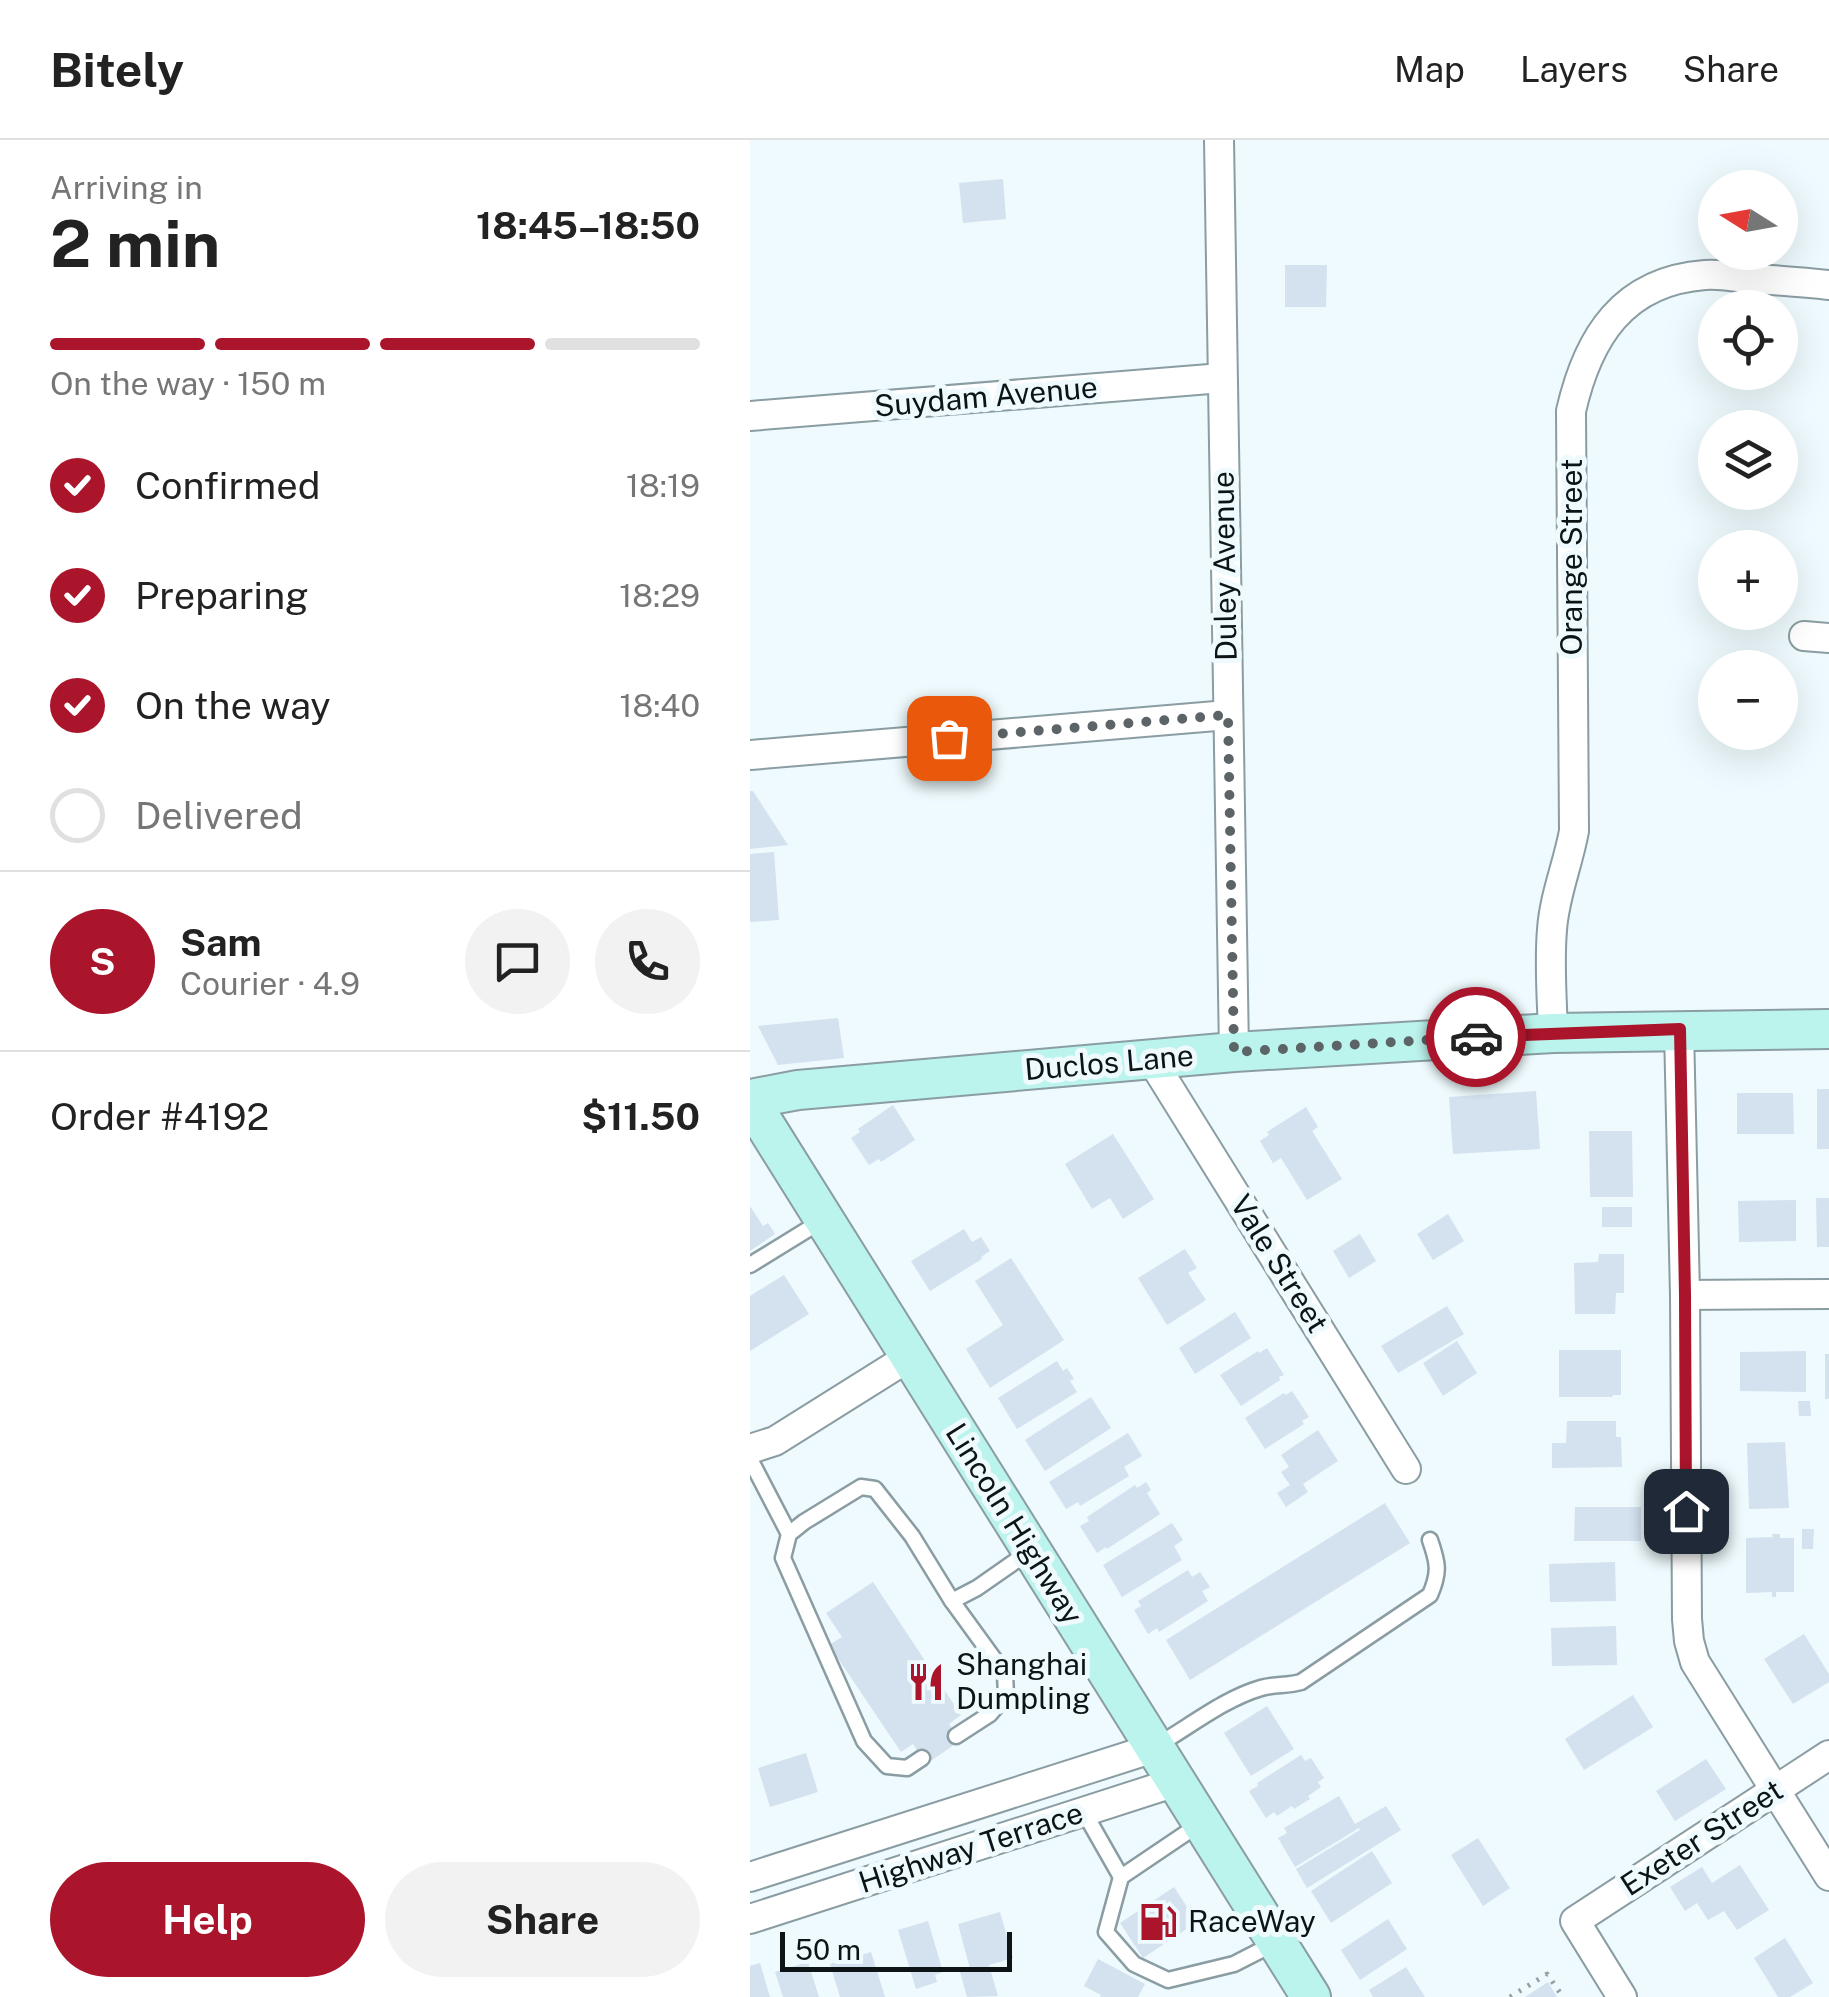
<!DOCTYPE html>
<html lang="en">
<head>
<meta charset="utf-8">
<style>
	:root { --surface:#fff; --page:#f2f2f2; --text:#222; --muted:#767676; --line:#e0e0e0; --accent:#aa152b }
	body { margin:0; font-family:"Public Sans",sans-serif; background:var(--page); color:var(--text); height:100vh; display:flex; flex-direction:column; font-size:38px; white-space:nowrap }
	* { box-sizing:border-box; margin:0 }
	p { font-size:32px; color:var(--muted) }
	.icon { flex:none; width:55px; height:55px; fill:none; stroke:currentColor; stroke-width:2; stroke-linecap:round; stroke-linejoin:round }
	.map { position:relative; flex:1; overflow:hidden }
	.sheet { display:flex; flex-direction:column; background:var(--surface); width:750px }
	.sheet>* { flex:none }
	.needle { width:65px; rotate:281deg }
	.tools { position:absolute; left:948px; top:30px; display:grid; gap:20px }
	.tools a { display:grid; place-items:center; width:100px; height:100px; border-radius:50%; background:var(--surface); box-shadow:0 10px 40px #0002; font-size:50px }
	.scale { position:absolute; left:30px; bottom:25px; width:232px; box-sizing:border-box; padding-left:10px; border:5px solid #0d1416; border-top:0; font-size:28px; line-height:35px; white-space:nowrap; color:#0d1416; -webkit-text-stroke:8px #eefafd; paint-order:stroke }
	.pin { position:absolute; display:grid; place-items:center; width:85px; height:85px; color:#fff; margin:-42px; border-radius:20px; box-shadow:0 5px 15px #0006 }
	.courier { position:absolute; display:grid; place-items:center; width:100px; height:100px; margin:-50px; border:8px solid #aa152b; border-radius:50%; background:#fff; color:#222; box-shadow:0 2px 12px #0007 }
	.summary em { font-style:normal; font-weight:700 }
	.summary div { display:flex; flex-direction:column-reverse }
	.summary { display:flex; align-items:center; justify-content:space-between; height:170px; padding:0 50px }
	h1 { font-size:65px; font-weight:700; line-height:75px }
	.bar { display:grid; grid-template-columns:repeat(4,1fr); gap:15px 10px; align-content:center; height:120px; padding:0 50px }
	.bar i { height:12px; border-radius:8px; background:var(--line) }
	.bar .selected { background:var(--accent) }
	.bar p { grid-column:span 4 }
	.line { display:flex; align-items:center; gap:25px; padding:0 50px; border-top:2px solid var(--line) }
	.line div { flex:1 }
	.round { display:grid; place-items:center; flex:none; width:105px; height:105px; border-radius:52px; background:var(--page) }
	ol { padding:0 50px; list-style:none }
	li { display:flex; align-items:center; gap:30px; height:110px }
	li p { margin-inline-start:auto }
	li .icon { padding:10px; border-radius:50%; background:var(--accent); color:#fff; stroke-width:4 }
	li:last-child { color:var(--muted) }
	li i { width:55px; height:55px; border:5px solid var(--line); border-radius:50% }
	.cta { display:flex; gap:20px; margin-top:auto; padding:20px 50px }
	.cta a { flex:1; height:115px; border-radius:60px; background:var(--accent); color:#fff; font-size:40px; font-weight:700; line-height:115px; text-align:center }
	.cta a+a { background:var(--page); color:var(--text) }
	header { display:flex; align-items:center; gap:60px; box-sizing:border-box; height:140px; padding:0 50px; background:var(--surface); border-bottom:2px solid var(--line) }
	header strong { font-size:48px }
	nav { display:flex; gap:55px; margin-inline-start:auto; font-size:35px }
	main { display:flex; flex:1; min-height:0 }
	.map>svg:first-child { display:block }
</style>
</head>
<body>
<header>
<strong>Bitely</strong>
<nav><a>Map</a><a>Layers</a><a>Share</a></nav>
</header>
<main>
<section class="sheet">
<div class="summary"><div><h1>2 min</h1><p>Arriving in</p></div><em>18:45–18:50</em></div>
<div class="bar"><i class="selected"></i><i class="selected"></i><i class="selected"></i><i></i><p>On the way · 150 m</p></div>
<ol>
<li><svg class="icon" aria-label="check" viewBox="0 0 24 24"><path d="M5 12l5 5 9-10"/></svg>Confirmed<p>18:19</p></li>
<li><svg class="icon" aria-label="check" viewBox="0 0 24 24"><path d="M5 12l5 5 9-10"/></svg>Preparing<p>18:29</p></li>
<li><svg class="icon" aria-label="check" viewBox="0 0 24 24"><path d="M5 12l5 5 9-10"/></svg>On the way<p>18:40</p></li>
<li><i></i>Delivered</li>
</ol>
<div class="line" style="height:180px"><b class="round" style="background:var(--accent);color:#fff">S</b><div><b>Sam</b><p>Courier · 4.9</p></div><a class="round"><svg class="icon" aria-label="chat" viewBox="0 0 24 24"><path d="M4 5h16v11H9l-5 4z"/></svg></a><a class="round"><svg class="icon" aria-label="phone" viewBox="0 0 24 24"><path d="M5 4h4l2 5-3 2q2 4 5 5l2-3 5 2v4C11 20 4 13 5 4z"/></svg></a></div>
<div class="line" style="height:130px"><div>Order #4192</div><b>$11.50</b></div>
<div class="cta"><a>Help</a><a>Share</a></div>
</section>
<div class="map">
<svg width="1079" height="1857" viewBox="0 0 1079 1857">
	<rect width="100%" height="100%" fill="#eefafd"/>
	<g fill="#d4e1ef">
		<path d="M253,39L256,79L213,83L209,43Z"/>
		<path d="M535,125H577L576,167H535Z"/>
		<path d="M0,651H3L38,705L0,709Z"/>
		<path d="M24,712L29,780L0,782V714Z"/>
		<path d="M88,878L94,918L28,925L8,886Z"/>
		<rect x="1067" y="949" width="12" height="60"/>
		<path d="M786,951L790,1009L703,1014L699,957Z"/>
		<path d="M987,953H1043L1044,994H987Z"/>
		<path d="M143,965L165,1000L131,1022L129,1019L119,1025L101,998L110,992L108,989Z"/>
		<path d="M556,967L568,987L562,991L592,1039L557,1060L531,1018L523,1023L510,1001L519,995L517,992Z"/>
		<path d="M839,991H882L883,1057H840Z"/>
		<path d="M363,994L404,1059L373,1079L360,1058L342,1069L315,1024Z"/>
		<path d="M1066,1058H1079V1107H1067Z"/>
		<path d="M1046,1060V1101L989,1102L988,1061Z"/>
		<path d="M0,1066L13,1086L18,1083L25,1094L0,1111Z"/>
		<rect x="852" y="1067" width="30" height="20"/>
		<path d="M698,1074L714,1101L683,1120L667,1094Z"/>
		<path d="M214,1089L222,1102L231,1097L240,1111L231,1117L232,1119L180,1151L161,1121Z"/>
		<path d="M610,1094L626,1121L599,1138L583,1111Z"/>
		<path d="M435,1109L447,1128L438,1133L456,1160L417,1185L388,1138Z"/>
		<path d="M849,1114H874V1153H866L865,1174H825L824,1123L848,1122Z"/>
		<path d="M261,1118L314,1200L240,1248L216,1209L253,1185L225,1141Z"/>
		<path d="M34,1135L59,1174L0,1211V1156Z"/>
		<path d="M697,1166L714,1194L648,1233L631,1206Z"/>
		<path d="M485,1172L501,1198L445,1234L429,1208Z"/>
		<path d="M707,1201L727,1233L693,1256L673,1223Z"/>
		<path d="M517,1208L534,1235L529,1237L530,1240L491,1266L470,1235L508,1211L509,1213Z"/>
		<path d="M809,1210H871V1255H863L862,1257H809Z"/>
		<path d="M1056,1211V1252L990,1251V1212Z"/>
		<rect x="1075" y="1214" width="4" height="45"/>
		<path d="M307,1221L313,1231L317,1228L324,1239L320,1241L327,1252L267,1289L248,1258Z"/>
		<path d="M542,1251L559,1277L552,1281L554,1284L515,1309L495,1278L534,1253L536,1255Z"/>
		<path d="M341,1257L361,1288L295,1331L275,1300Z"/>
		<path d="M1048,1261H1060L1061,1276H1049Z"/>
		<path d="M817,1281H866V1297H871L872,1327L802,1328V1303H816Z"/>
		<path d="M568,1290L588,1321L553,1344L558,1352L536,1367L527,1353L540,1345L531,1332L539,1327L531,1315Z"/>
		<path d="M378,1293L392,1316L374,1327L379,1336L330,1366L328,1362L316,1369L299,1342Z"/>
		<path d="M1035,1302L1039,1368L999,1369L997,1303Z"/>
		<path d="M396,1342L401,1350L397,1353L410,1374L357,1409L356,1407L347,1413L330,1386L339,1381L337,1377L385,1345L387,1348Z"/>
		<path d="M635,1363L660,1403L440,1540L416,1500Z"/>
		<path d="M825,1367H891V1401H824Z"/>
		<path d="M422,1383L433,1400L424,1406L432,1420L372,1457L353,1425Z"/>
		<path d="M1052,1389H1064L1063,1409H1052Z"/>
		<path d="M1022,1394H1030V1398H1044V1452H1026V1457H1022V1452L996,1453V1398L1023,1397Z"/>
		<path d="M865,1422L866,1461L800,1462L799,1424Z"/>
		<path d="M438,1430L442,1437L450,1432L460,1447L452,1451L458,1461L409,1492L407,1488L398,1494L384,1470L391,1466L388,1461Z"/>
		<path d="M123,1442L211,1575L199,1584L210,1601L176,1624L163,1604L151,1612L79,1505L92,1497L76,1473Z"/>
		<path d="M866,1486L867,1525L802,1526L801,1488Z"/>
		<path d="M1054,1494L1079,1534V1542L1043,1564L1014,1519Z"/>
		<path d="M883,1555L903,1587L834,1630L815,1599Z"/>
		<path d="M517,1566L544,1609L501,1636L474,1593Z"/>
		<path d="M56,1613L68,1652L20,1667L8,1628Z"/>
		<path d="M551,1615L555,1621L561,1618L574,1638L568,1642L571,1647L558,1656L560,1659L544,1669L542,1666L527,1676L524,1672L516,1678L499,1651L508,1646L507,1643Z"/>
		<path d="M956,1619L976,1649L925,1681L906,1651Z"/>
		<path d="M589,1656L605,1684L636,1666L651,1690L557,1748L546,1729L610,1690L609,1688L545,1727L528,1698L537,1693L534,1688Z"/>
		<path d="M728,1698L760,1748L733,1766L701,1715Z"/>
		<path d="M622,1711L642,1743L581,1783L561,1751Z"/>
		<path d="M990,1725L1019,1770L987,1790L974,1771L958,1780L947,1763L935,1771L920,1747L952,1727L962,1743Z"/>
		<path d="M424,1747L447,1782L393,1818L370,1783Z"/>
		<path d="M250,1772L263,1818L239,1825L248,1856L217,1857L210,1832L220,1829L208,1784Z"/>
		<path d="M638,1779L657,1809L610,1840L591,1810Z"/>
		<path d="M178,1781L193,1832L185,1835L187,1842L166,1849L148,1790Z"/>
		<path d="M1035,1798L1063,1843L1040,1857H1028L1004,1818Z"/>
		<path d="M121,1812L135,1857H90L80,1824Z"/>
		<path d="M348,1819L395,1844L388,1857H350L351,1855L334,1846Z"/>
		<path d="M58,1822L69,1857H33L25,1832Z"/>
		<path d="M10,1823L20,1857H0V1826Z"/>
		<path d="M656,1827L675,1857H623L619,1850Z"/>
		<path d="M798,1842L807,1857H775Z"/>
	</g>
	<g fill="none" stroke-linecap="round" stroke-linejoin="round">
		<g stroke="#8a9da2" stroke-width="19">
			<g id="lane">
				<path d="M0,1125L73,1080"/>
				<path d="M0,1319L39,1394"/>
				<path d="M202,1461L255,1534L256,1555L240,1574L206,1596"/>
				<path d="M404,1607C438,1588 473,1559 511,1548C524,1544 538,1546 551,1542L680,1455C690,1432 688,1423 680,1400"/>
				<path d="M172,1618L157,1628L137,1626L114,1601L33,1418L39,1394L54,1382L111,1347L125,1349L162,1396L202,1461L227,1448L280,1411"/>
				<path d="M334,1672L371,1737L451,1683"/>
				<path d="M371,1737L356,1792L384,1824L418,1840L484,1824L523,1804"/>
			</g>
		</g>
		<g stroke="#8a9da2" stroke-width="32">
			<g id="street">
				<path d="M469,0L484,912"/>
				<path d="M0,276L472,238"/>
				<path d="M1054,496L1079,498"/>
				<path d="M0,615L478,575"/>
				<path d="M929,889L935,1155L937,1479L939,1501L945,1522L1079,1736"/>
				<path d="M803,893C802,859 799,824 802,790C804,757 818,724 824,691L821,271C838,197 873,141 955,135C968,134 981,136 994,138C1022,140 1051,142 1079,145"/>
				<path d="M401,919L656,1329"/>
				<path d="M935,1155L1079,1154"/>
				<path d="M0,1309L25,1301L159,1217"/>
				<path d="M0,1737L404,1608"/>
				<path d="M0,1779L426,1642"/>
				<path d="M872,1857L825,1781L1079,1615"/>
			</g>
		</g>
		<g stroke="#8a9da2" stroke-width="42">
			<g id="secondary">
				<path d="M0,959L48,950L484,912L803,893L1079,889"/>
				<path d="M0,961L561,1857"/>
			</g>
		</g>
		<path stroke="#96a0a2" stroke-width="5" stroke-dasharray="2.5 8" stroke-linecap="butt" d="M760,1857L797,1834L813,1857"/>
		<use href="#lane" stroke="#fff" stroke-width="14"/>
		<use href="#street" stroke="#fff" stroke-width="28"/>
		<use href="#secondary" stroke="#bbf4ed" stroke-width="38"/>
	</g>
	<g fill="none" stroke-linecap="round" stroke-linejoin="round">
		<path stroke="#5c6467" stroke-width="10" stroke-dasharray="0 18" d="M199,598L478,575L484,912L726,897"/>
		<path stroke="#aa152b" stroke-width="12" d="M726,897L930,889L935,1155L936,1371"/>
	</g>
	<defs>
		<g id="restaurant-bare" transform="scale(3)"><path d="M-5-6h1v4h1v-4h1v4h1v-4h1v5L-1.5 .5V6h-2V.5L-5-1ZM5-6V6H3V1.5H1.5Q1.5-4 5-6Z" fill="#aa152b" stroke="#eefafd" stroke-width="2.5" paint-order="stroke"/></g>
		<g id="fuel-bare" transform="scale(3)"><path d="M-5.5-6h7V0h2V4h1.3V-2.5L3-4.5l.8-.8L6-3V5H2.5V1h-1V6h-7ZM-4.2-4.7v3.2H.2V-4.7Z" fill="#aa152b" stroke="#eefafd" stroke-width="2.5" paint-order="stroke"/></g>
	</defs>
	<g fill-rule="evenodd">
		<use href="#restaurant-bare" x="176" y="1542"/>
		<use href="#fuel-bare" x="408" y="1782"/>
	</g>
	<g text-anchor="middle" stroke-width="10" stroke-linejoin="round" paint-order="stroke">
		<g font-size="30" fill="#0d1416" stroke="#eefafd">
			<text transform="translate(236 257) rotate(-5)" y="10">Suydam Avenue</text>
			<text transform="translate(822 417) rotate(-90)" y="10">Orange Street</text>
			<text transform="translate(475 426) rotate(-91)" y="10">Duley Avenue</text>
			<text transform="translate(359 923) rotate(-5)" y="10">Duclos Lane</text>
			<text transform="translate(529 1124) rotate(58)" y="10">Vale Street</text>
			<text transform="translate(264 1384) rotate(58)" y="10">Lincoln Highway</text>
			<text transform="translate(952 1698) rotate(-33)" y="10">Exeter Street</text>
			<text transform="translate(221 1708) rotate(-18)" y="10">Highway Terrace</text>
		</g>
		<g font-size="30" fill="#0d1416" stroke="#eefafd" text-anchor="start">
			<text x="206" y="1535">Shanghai<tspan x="206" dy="34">Dumpling</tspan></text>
			<text x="438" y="1792">RaceWay</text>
		</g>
	</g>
</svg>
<div class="tools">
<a><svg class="needle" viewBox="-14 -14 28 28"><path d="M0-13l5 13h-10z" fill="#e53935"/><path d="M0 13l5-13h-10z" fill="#767676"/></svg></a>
<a><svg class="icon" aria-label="locate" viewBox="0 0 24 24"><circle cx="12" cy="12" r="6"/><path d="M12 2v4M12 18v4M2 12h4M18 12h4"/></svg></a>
<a><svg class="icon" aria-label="layers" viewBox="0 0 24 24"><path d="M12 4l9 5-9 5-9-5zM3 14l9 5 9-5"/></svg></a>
<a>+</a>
<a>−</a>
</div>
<div class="scale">50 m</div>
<div class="pin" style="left:199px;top:598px;background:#ea580c"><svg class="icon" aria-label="bag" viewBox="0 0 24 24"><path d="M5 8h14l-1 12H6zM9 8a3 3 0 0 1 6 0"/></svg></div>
<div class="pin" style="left:936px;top:1371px;background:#1f2937"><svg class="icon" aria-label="home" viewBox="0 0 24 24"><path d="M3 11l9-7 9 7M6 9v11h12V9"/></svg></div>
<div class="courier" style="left:726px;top:897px"><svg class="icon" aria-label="car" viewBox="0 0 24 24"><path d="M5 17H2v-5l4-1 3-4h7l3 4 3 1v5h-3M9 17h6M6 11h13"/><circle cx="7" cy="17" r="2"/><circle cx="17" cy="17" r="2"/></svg></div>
</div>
</main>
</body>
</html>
